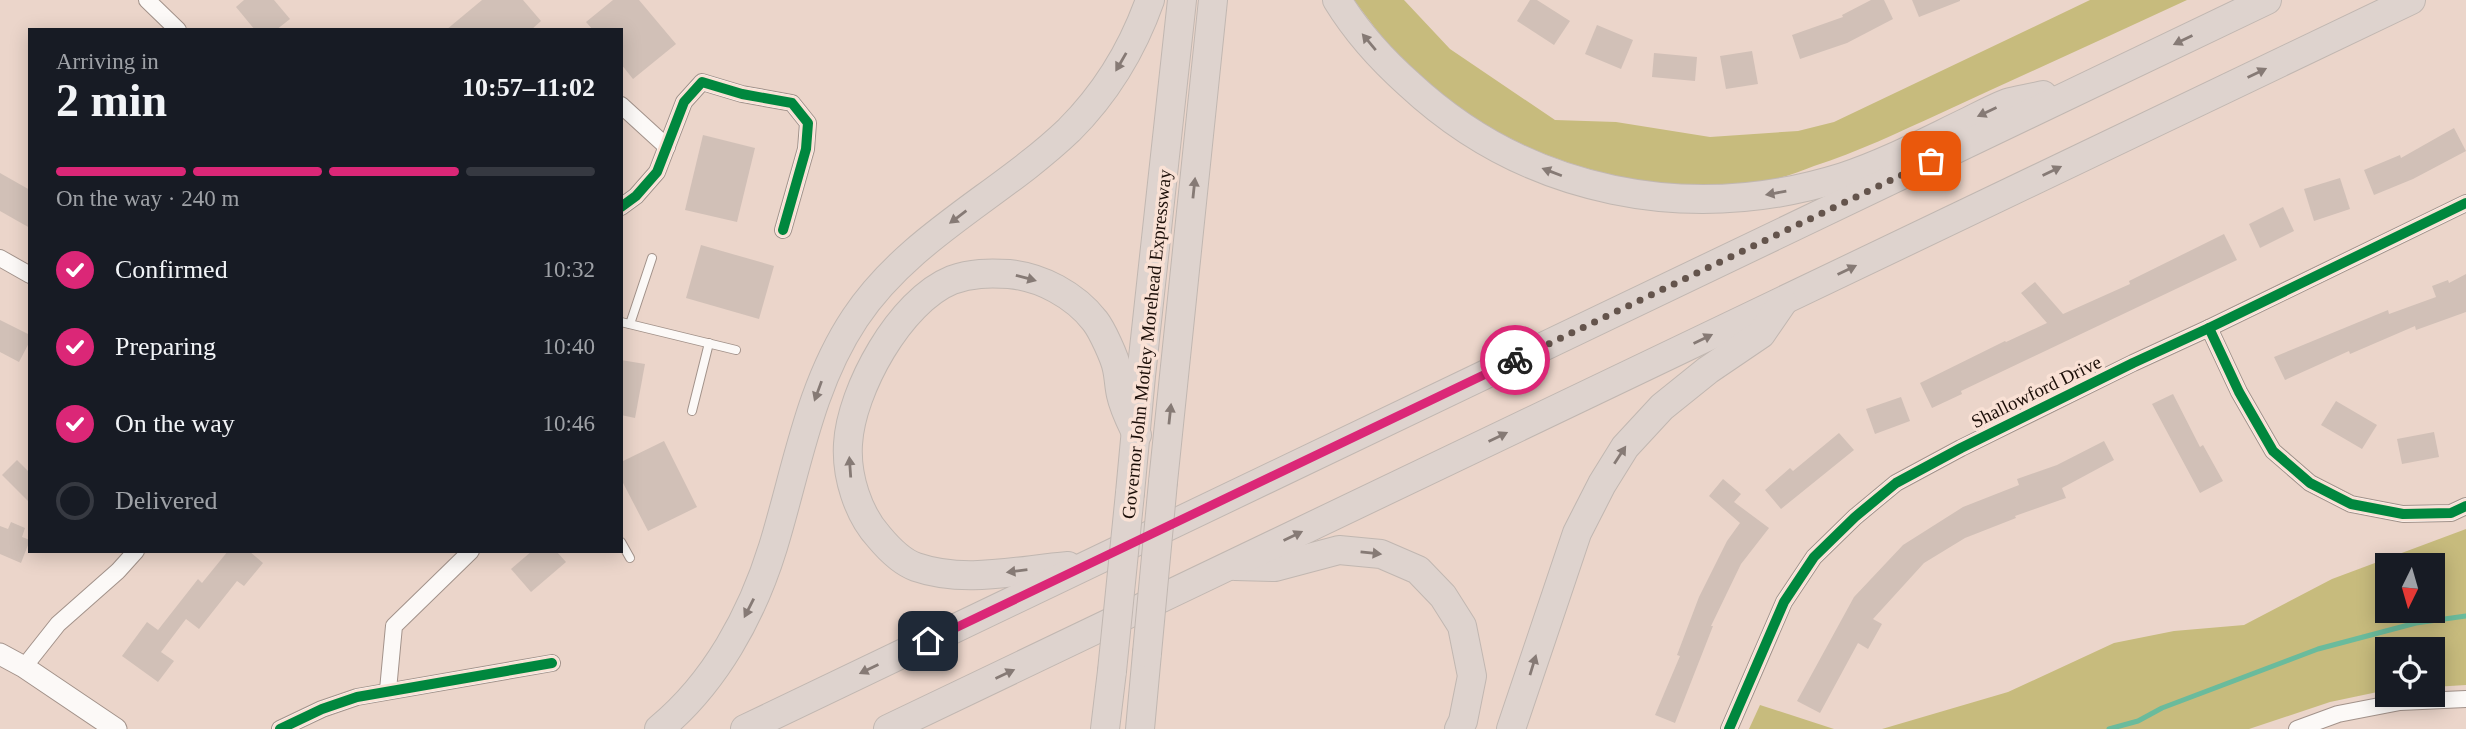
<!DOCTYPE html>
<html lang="en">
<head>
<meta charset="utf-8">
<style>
	:root { --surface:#171b24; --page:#242831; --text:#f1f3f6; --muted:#9ea1a6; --line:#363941; --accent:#db2777 }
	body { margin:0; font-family:Georgia,serif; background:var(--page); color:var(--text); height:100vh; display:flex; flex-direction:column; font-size:26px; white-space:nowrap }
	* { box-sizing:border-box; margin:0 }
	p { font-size:23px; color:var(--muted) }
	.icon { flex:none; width:38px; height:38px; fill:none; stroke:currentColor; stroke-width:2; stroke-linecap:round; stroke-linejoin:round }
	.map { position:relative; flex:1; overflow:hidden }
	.drawer { position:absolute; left:28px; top:28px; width:595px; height:525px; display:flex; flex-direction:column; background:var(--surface); border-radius:0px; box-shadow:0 4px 18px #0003 }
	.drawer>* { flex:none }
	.needle { width:46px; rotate:185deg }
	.fabs { position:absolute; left:2375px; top:553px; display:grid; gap:14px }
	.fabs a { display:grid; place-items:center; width:70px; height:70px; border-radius:0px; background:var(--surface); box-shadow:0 4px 18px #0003; font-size:35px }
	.pin { position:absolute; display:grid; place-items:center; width:60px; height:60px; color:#fff; margin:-30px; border-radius:14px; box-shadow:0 4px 10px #0006 }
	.courier { position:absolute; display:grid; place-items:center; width:70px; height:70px; margin:-35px; border:5px solid #db2777; border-radius:50%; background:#fff; color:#222; box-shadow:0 2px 9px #0007 }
	.headline em { font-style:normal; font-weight:700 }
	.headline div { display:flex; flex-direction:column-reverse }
	.headline { display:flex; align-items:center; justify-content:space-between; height:119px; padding:0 28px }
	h1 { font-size:46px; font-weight:700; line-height:52px }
	.bar { display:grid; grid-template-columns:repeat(4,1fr); gap:10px 7px; align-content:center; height:84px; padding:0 28px }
	.bar i { height:9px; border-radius:5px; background:var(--line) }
	.bar .selected { background:var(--accent) }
	.bar p { grid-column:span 4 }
	ol { padding:0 28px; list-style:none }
	li { display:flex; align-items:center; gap:21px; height:77px }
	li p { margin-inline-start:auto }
	li .icon { padding:7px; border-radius:50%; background:var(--accent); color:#fff; stroke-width:4 }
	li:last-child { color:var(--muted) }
	li i { width:38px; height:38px; border:4px solid var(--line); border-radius:50% }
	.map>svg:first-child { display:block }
</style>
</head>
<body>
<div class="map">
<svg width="2466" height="729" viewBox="0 0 2466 729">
	<rect width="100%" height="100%" fill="#ebd5ca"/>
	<g fill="#c7bb7d" fill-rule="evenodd">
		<path d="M1354,0H1404L1450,49L1555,120L1616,122L1710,137L1798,131L1834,122L2090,0H2187C2105,38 2023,75 1941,113C1899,132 1858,152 1814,166C1803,170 1791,175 1779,178C1656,202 1523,164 1427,84C1400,62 1375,28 1354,0Z"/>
		<path d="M2466,529V685L2433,687L2432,649H2387V690L2330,702L2249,729H1882L2008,692L2114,643L2174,631L2244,625L2332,579ZM2432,565V611H2387V565Z"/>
		<path d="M1760,705L1834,729H1749Z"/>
	</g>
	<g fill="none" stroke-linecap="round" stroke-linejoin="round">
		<path stroke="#6abb9c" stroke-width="5" d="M2109,729L2138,721L2162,708L2318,649L2416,623L2466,616"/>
	</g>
	<g fill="#d1c0b7">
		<path d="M244,0H274L290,19L276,30H255L236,7Z"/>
		<path d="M482,0H523L541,21L531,30H446Z"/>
		<path d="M613,0H639L676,44L633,79L621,64V30H593L586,22Z"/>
		<path d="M1530,0H1537L1570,21L1554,45L1517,21Z"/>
		<path d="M1871,0H1884L1893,19L1847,43L1800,59L1792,35L1843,17L1842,15Z"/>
		<path d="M1912,0H1960V1L1919,17Z"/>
		<path d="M1597,25L1633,40L1621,69L1585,54Z"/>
		<path d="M1752,51L1758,84L1726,89L1720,56Z"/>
		<path d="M1654,53L1697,57L1695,81L1652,77Z"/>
		<path d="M2454,128L2466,151L2413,179L2374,195L2364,170L2400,155L2401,158Z"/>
		<path d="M703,135L755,148L737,222L685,210Z"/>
		<path d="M0,173L30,190V228L0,211Z"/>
		<path d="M2340,178L2350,209L2314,221L2304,189Z"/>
		<path d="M2283,207L2294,231L2260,248L2249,224Z"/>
		<path d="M2224,234L2237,260L1961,391L1962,394L1932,408L1920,383L2005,341L2006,342L2047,323L2021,293L2035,282L2063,314L2130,284L2129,281Z"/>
		<path d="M701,245L774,266L759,319L686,298Z"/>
		<path d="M2466,274V312L2416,330L2415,326L2350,354L2349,351L2285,380L2274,357L2388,310L2389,314L2436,297L2432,286L2448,280L2449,283Z"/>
		<path d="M0,320L30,335V341L19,362L0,352Z"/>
		<path d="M621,360L645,364L635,418L621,415Z"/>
		<path d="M2173,394L2200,447L2203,445L2223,481L2200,493L2152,404Z"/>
		<path d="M1901,397L1910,421L1875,434L1866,409Z"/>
		<path d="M2336,401L2377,425L2362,449L2321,425Z"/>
		<path d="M2434,432L2439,457L2402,464L2397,439Z"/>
		<path d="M1839,433L1854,450L1781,509L1765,490L1790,468L1793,471Z"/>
		<path d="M664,441L697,507L648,531L621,479V462Z"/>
		<path d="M2104,441L2114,460L2062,488L2066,498L2015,516L2016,518L1965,538L1924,563L1873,619L1882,624L1868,649L1858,643L1820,713L1797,701L1854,597L1903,545L1963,507L2019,485L2017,479L2057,465Z"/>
		<path d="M17,460L30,473V503L2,475Z"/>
		<path d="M1723,479L1741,494L1734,502L1769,528L1741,564L1711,626H1713L1675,723L1655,715L1680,656L1677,655L1699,597L1727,541L1740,523L1709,496Z"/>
		<path d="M11,522L25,528L22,537L30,540L21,563L0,554V526L8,529Z"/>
		<path d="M228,551H249L263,563L244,586L237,581L199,629L186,619L161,652L174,661L158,682L122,656L147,622L158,630L198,579L202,583Z"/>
		<path d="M532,551H556L566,562L531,592L511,569Z"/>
	</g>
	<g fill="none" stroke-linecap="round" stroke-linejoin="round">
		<g stroke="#a2928a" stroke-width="10">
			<g id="service">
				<path d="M621,322L736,350"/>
				<path d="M630,324L652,258"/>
				<path d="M692,411L709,343"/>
				<path d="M621,542L630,558"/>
			</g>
		</g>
		<g stroke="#a2928a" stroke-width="18">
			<g id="minor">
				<path d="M147,0L178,30"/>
				<path d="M621,105L667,147"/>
				<path d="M621,207L636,196L657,172L684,102L702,82L742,94L792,103L808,123L806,149L783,230"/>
				<path d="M0,258L30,275"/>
				<path d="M2209,328L2239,392L2273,451L2310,483L2351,504L2403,514L2451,513L2466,506"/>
				<path d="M24,667L58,624L118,571L136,551"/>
				<path d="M388,690L394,626L471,551"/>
				<path d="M280,729L322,709L357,697L552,663"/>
				<path d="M1729,729L1784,602L1814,557L1855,517L1896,483L1961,448L2133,363L2209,328L2466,203"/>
				<path d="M2297,729L2338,714L2400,702L2466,699"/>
			</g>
		</g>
		<g stroke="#a2928a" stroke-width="23">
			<path id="secondary" d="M0,654L24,667L116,729"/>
		</g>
		<g stroke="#c1b7b1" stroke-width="30">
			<g id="motorway">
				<path d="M1337,0C1356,31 1382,60 1409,84C1527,194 1690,225 1843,177C1886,163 1927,141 1969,121C1981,115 1994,108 2007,103C2018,100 2031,98 2043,95"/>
				<path d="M1163,482L1213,0"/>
				<path d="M1130,493L1141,376L1182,0"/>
				<path d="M1068,566C1018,570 965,584 916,567C902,562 889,549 879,537C858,514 846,476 848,444C851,390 900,301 952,280C972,273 988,273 1009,274C1041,277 1075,295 1095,321C1102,330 1115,358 1117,369C1119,378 1119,387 1121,395C1124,409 1131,422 1137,435"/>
				<path d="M1235,566L1275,567L1339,550L1381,554L1418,570L1443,596L1462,626L1472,676L1463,721L1459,729"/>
				<path d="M659,729C715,683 752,615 773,547C797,469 809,387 855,318C909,237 1000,196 1069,130C1105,94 1133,48 1150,0"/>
				<path d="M745,729L2267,0"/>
				<path d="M888,729L2411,0"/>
				<path d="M1105,729L1112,671"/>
				<path d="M1140,729L1147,653"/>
				<path d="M1511,729L1577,533L1602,484L1625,447L1662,407L1708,370L1761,334L1783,302"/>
			</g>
		</g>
		<use href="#service" stroke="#fcf9f7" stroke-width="8"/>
		<use href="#minor" stroke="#fcf9f7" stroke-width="16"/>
		<use href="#secondary" stroke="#fcf9f7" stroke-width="21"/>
		<use href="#motorway" stroke="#ded3ce" stroke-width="28"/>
		<g stroke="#c1b7b1" stroke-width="30" stroke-linecap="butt">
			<g id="motorway-bridge">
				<path d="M1147,653L1163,482"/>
				<path d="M1112,671L1130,493"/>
			</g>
		</g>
		<use href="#motorway-bridge" stroke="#ded3ce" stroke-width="28"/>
		<g stroke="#f9e1d5" stroke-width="15">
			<g id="cycleway">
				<path d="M621,207L636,196L657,172L684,102L702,82L742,94L792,103L808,123L806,149L783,230"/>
				<path d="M2209,328L2239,392L2273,451L2310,483L2351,504L2403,514L2451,513L2466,506"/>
				<path d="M280,729L322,709L357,697L552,663"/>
				<path d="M1729,729L1784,602L1814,557L1855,517L1896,483L1961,448L2133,363L2209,328L2466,203"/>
			</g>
		</g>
		<use href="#cycleway" stroke="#00873e" stroke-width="10"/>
	</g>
	<defs><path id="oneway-solid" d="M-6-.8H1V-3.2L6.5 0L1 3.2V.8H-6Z" transform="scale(1.75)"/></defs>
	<g fill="#867a75">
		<use href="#oneway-solid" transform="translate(2183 40) rotate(154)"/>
		<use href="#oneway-solid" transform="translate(1369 42) rotate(-130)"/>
		<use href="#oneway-solid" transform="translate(1121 62) rotate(120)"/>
		<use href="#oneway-solid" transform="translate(2257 73) rotate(-26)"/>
		<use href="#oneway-solid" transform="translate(1987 112) rotate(155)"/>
		<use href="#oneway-solid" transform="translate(2052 171) rotate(-26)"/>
		<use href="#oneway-solid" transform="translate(1552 172) rotate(-159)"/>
		<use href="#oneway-solid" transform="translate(1194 188) rotate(-84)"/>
		<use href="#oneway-solid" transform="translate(1776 193) rotate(170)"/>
		<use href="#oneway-solid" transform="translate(958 217) rotate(143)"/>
		<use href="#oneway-solid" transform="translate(1847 270) rotate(-26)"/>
		<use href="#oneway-solid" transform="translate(1026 278) rotate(15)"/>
		<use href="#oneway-solid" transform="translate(1703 339) rotate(-26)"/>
		<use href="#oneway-solid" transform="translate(818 391) rotate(110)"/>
		<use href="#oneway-solid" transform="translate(1170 414) rotate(-84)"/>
		<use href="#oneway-solid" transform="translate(1498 437) rotate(-26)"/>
		<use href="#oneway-solid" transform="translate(1620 455) rotate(-57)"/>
		<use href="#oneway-solid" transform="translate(850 467) rotate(-94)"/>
		<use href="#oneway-solid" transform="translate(1293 536) rotate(-26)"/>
		<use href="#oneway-solid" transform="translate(1371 553) rotate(6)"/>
		<use href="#oneway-solid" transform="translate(1017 571) rotate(173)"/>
		<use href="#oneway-solid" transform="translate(749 608) rotate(117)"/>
		<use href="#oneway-solid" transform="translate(1533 665) rotate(-73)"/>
		<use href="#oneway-solid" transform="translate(869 669) rotate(154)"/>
		<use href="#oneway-solid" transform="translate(1005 674) rotate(-25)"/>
	</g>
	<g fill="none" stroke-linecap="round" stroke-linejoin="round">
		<path stroke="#64544c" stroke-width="7" stroke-dasharray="0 12.6" d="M1515,360L1931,161"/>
		<path stroke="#db2777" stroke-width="9" d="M928,641L1515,360"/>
	</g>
	<g text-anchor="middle" stroke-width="7" stroke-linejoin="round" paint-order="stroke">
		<g font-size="19" fill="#1b0e08" stroke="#f9e1d5">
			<text transform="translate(1146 344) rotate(-84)" y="7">Governor John Motley Morehead Expressway</text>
			<text transform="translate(2036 391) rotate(-26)" y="7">Shallowford Drive</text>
		</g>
	</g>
</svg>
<div class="fabs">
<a><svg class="needle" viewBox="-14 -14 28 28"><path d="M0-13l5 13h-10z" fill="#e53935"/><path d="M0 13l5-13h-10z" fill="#9ea1a6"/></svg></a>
<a><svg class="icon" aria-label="locate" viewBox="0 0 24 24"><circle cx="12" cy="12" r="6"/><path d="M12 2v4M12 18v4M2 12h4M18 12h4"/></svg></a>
</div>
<div class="pin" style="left:1931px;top:161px;background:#ea580c"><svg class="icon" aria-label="bag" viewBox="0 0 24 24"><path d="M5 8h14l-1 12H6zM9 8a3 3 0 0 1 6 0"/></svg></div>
<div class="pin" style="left:928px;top:641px;background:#1f2937"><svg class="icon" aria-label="home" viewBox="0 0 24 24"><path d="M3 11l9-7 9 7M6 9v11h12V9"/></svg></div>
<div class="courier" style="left:1515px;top:360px"><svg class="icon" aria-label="bike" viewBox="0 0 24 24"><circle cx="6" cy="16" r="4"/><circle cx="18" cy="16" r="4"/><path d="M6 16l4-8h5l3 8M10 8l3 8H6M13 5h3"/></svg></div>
<section class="drawer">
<div class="headline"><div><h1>2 min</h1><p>Arriving in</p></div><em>10:57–11:02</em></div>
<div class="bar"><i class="selected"></i><i class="selected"></i><i class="selected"></i><i></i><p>On the way · 240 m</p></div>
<ol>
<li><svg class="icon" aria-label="check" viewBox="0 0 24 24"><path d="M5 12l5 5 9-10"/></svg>Confirmed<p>10:32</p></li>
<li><svg class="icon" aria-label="check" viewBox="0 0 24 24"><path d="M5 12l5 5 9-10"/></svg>Preparing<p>10:40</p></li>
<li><svg class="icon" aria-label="check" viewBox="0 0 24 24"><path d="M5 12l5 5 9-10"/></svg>On the way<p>10:46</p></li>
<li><i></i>Delivered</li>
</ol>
</section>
</div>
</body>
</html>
